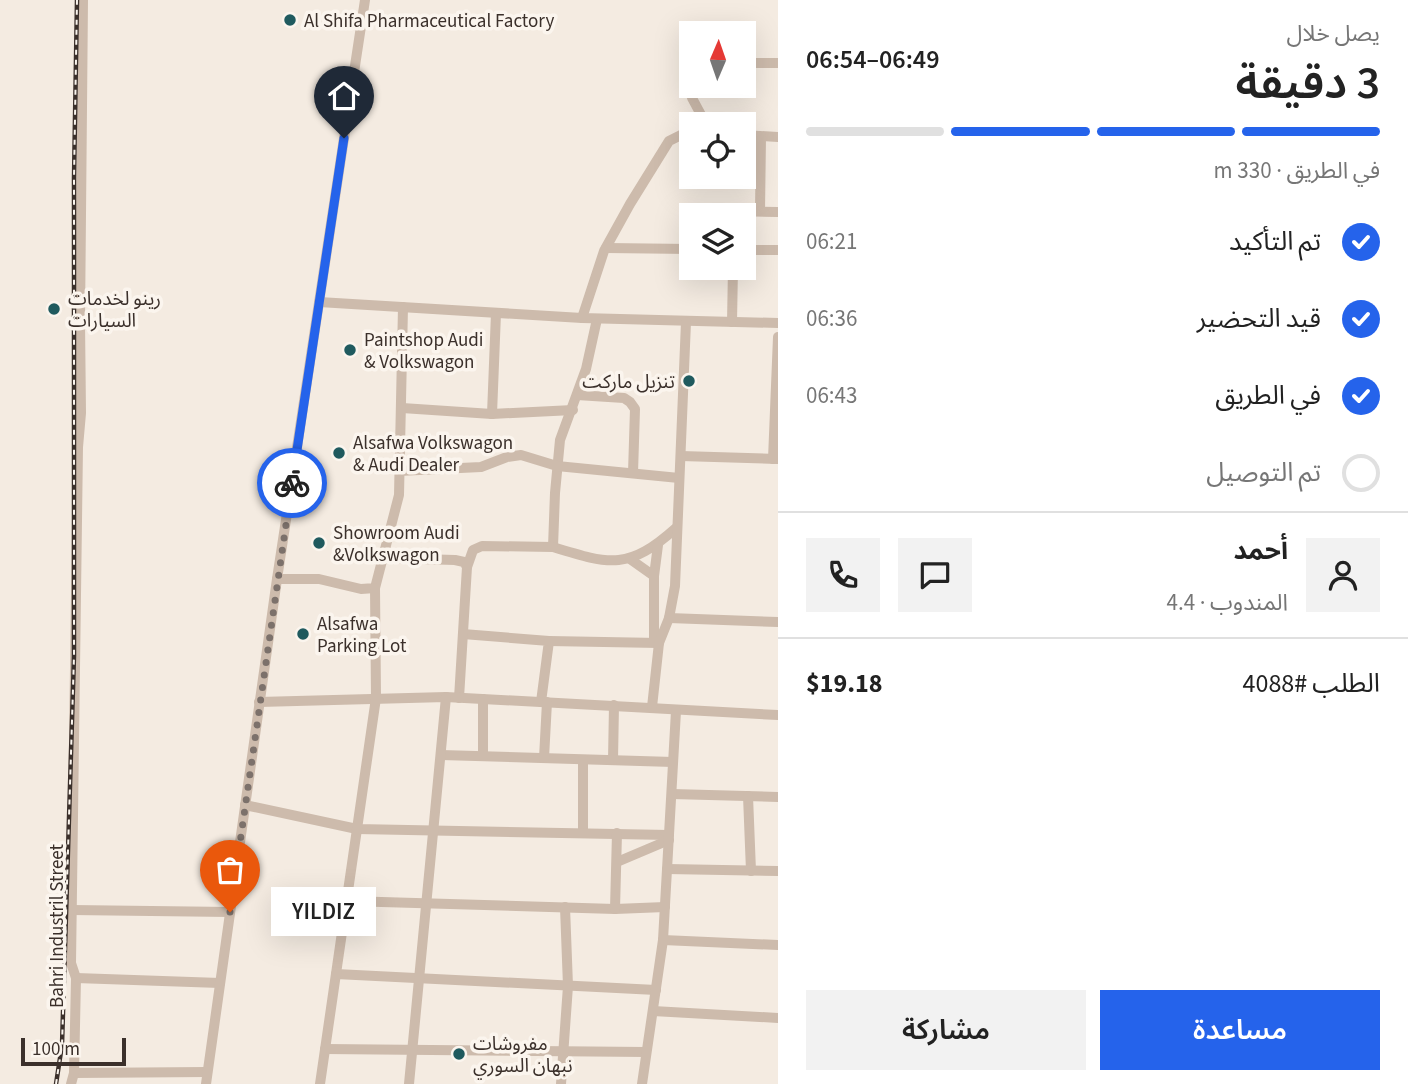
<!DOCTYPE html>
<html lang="ar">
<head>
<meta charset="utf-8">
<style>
	:root { --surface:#fff; --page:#f2f2f2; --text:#222; --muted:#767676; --line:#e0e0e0; --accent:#2563eb }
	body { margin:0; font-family:"Source Sans 3","Noto Sans Arabic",sans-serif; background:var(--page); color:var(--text); direction:rtl; height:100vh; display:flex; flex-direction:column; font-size:26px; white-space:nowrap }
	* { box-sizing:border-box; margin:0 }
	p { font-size:23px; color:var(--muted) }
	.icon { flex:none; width:38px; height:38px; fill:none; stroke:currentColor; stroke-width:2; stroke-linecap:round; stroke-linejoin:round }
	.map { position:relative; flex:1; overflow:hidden; direction:ltr }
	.side { display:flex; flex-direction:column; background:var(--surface); width:630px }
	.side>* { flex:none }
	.needle { width:46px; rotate:2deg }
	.buttons { position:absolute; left:679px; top:21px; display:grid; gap:14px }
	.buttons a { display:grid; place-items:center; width:77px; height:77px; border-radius:0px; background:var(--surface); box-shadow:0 7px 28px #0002; font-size:35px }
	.scale { position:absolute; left:21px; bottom:18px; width:105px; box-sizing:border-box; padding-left:7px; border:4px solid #3b302b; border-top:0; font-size:19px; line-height:24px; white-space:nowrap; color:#3b302b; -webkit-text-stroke:5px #fbf5ee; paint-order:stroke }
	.pin { position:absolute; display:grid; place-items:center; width:60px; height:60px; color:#fff; margin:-72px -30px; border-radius:50% 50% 50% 0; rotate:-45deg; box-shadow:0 0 7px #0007 }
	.pin .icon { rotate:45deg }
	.courier { position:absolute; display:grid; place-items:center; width:70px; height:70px; margin:-35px; border:5px solid #2563eb; border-radius:50%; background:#fff; color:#222; box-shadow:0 2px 9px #0007 }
	.bubble { position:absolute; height:49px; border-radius:0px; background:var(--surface); box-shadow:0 7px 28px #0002; font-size:23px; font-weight:600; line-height:49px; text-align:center; direction:rtl }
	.headline em { font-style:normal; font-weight:600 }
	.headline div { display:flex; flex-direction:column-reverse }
	.headline { display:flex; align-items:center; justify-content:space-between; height:119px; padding:0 28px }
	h1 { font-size:46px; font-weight:600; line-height:52px }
	.bar { display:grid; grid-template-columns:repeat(4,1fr); gap:10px 7px; align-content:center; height:84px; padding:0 28px }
	.bar i { height:9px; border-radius:5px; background:var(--line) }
	.bar .current { background:var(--accent) }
	.bar p { grid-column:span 4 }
	.line { display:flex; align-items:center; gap:18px; padding:0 28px; border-top:2px solid var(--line) }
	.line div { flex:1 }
	.round { display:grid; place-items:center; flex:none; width:74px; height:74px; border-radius:0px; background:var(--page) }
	ol { padding:0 28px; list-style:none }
	li { display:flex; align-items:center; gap:21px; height:77px }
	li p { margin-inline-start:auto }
	li .icon { padding:7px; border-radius:50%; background:var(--accent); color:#fff; stroke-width:4 }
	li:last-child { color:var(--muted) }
	li i { width:38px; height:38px; border:4px solid var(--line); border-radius:50% }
	.button { display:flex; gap:14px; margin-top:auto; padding:14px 28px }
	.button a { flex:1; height:80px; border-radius:0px; background:var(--accent); color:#fff; font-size:28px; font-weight:600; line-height:80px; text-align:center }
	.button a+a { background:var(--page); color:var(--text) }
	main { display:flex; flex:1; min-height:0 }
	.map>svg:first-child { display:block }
</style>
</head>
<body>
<main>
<section class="side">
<div class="headline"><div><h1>3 دقيقة</h1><p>يصل خلال</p></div><em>06:49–06:54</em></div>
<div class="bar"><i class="current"></i><i class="current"></i><i class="current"></i><i></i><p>في الطريق · 330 m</p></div>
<ol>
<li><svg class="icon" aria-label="check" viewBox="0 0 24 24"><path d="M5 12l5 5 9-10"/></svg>تم التأكيد<p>06:21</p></li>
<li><svg class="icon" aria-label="check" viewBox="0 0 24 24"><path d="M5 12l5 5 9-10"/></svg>قيد التحضير<p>06:36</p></li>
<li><svg class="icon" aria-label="check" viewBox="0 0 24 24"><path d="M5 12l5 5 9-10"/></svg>في الطريق<p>06:43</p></li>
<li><i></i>تم التوصيل</li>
</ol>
<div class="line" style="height:126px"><a class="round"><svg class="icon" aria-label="person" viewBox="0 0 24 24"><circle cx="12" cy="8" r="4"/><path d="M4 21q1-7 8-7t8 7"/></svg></a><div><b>أحمد</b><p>المندوب · 4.4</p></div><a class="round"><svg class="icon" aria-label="chat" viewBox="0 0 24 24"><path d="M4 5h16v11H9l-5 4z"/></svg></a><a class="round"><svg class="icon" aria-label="phone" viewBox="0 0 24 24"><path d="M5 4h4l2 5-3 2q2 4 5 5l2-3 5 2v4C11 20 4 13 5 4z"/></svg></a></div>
<div class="line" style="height:91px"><div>الطلب #4088</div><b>$19.18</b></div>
<div class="button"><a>مساعدة</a><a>مشاركة</a></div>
</section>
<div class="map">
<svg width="778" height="1084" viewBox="0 0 778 1084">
	<rect width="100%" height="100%" fill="#f4ebe1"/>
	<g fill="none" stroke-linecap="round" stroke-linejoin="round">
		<g stroke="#cdbbac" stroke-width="10">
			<path d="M744,63H778"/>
			<path d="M695,86L692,98L706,124"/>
			<path d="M744,135L778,137"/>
			<path d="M760,211L761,137"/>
			<path d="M734,215V211L778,212"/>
			<path d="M606,248L691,249"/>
			<path d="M744,250H778"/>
			<path d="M319,302L582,318L778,323"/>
			<path d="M582,318L604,251L630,204L669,141L683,134H691"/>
			<path d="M597,319L586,369L560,440L555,493L553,547C611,565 629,570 676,528"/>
			<path d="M732,322L733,268"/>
			<path d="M577,395L624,398L630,402L635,409L633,473"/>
			<path d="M402,408L492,414L573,410"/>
			<path d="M492,414L496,313"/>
			<path d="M681,456L777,459"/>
			<path d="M773,459L778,337"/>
			<path d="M399,471L481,467L507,457L521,455L557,466L679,478"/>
			<path d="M384,558L455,560L464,562L467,567"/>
			<path d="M630,559L654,576"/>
			<path d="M277,579H319L361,589L375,588L399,495L403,307"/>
			<path d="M669,618L778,622"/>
			<path d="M463,634L549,641L541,702"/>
			<path d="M549,641L659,643"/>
			<path d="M654,642V576L658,545"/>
			<path d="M459,698L467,567L473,550L482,546L553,547"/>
			<path d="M259,702L446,697L778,715"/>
			<path d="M652,707L659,643L669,618L675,586L686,322"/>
			<path d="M441,755L673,762"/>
			<path d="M483,756V699"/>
			<path d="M544,758L547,702"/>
			<path d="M583,760V833"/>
			<path d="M613,760L614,705"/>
			<path d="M672,794L778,797"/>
			<path d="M748,796L751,871"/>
			<path d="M245,805L357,829L669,835"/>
			<path d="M617,862L669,840"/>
			<path d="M667,869L778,871"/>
			<path d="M347,901L615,909L665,907"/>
			<path d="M615,909L617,833"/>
			<path d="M72,910L230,912"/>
			<path d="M663,940L778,945"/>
			<path d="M336,974L656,990"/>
			<path d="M76,978L220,983"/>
			<path d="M653,1011L778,1018"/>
			<path d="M325,1049L646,1052"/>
			<path d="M74,1073L207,1072"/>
			<path d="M71,1084L74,1073L76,978L71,963L78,447L81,413L80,321L83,0"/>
			<path d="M206,1084L277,579L365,0"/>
			<path d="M320,1084L376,698L375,588"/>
			<path d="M409,1084L446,697"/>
			<path d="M561,1084L568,986L565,907"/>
			<path d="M642,1084L663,940L676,711"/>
		</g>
		<g stroke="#3b302b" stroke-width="4.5">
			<path id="rail" d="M56,1084L62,1045L74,656V178L77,0"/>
		</g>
		<use href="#rail" stroke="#fbf5ee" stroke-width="2" stroke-dasharray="5" stroke-linecap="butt"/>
	</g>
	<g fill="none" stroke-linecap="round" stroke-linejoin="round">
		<path stroke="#7c716b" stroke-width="7" stroke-dasharray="0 12.6" d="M230,912L292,483"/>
		<path stroke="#2563eb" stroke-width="9" d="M292,483L344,138"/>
	</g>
	<g fill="#1f5a5e" stroke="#fbf5ee" stroke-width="2.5">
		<circle cx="290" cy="20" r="7"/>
		<circle cx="54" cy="309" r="7"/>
		<circle cx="350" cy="350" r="7"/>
		<circle cx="689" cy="381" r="7"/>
		<circle cx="339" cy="453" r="7"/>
		<circle cx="319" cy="543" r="7"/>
		<circle cx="303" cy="634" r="7"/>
		<circle cx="459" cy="1054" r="7"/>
	</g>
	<g text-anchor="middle" stroke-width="7" stroke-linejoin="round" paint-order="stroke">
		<g font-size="19" fill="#3b302b" stroke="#fbf5ee" text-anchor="start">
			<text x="304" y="27">Al Shifa Pharmaceutical Factory</text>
			<text x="68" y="305">رينو لخدمات<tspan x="68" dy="22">السيارات</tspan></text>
			<text x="364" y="346">Paintshop Audi<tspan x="364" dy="22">&amp; Volkswagon</tspan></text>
			<text x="675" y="388" text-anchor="end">تنزيل ماركت</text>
			<text x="353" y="449">Alsafwa Volkswagon<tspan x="353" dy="22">&amp; Audi Dealer</tspan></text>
			<text x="333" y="539">Showroom Audi<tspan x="333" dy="22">&amp;Volkswagon</tspan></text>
			<text x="317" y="630">Alsafwa<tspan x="317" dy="22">Parking Lot</tspan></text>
			<text x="473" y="1050">مفروشات<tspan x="473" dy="22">نبهان السوري</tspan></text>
		</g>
		<g font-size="19" fill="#3b302b" stroke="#fbf5ee">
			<text transform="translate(56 926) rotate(-90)" y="7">Bahri Industril Street</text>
		</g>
	</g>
</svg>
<div class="buttons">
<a><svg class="needle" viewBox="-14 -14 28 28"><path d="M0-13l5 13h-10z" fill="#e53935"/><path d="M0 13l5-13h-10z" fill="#767676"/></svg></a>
<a><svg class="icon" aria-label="locate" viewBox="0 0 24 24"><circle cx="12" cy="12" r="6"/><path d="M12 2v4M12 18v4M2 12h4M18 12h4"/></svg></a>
<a><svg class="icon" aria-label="layers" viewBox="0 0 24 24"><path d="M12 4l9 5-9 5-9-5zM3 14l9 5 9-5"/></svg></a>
</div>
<div class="scale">100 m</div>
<div class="pin" style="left:230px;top:912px;background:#ea580c"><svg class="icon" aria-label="bag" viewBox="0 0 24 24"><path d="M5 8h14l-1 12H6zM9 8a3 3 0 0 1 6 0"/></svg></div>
<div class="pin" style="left:344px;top:138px;background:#1f2937"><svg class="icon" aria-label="home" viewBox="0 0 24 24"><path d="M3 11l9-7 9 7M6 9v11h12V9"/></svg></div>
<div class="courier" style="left:292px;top:483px"><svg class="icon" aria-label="bike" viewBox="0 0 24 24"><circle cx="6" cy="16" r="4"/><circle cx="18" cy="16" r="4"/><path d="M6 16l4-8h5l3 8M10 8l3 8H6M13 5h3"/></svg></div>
<div class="bubble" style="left:271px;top:887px;width:105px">YILDIZ</div>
</div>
</main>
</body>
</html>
